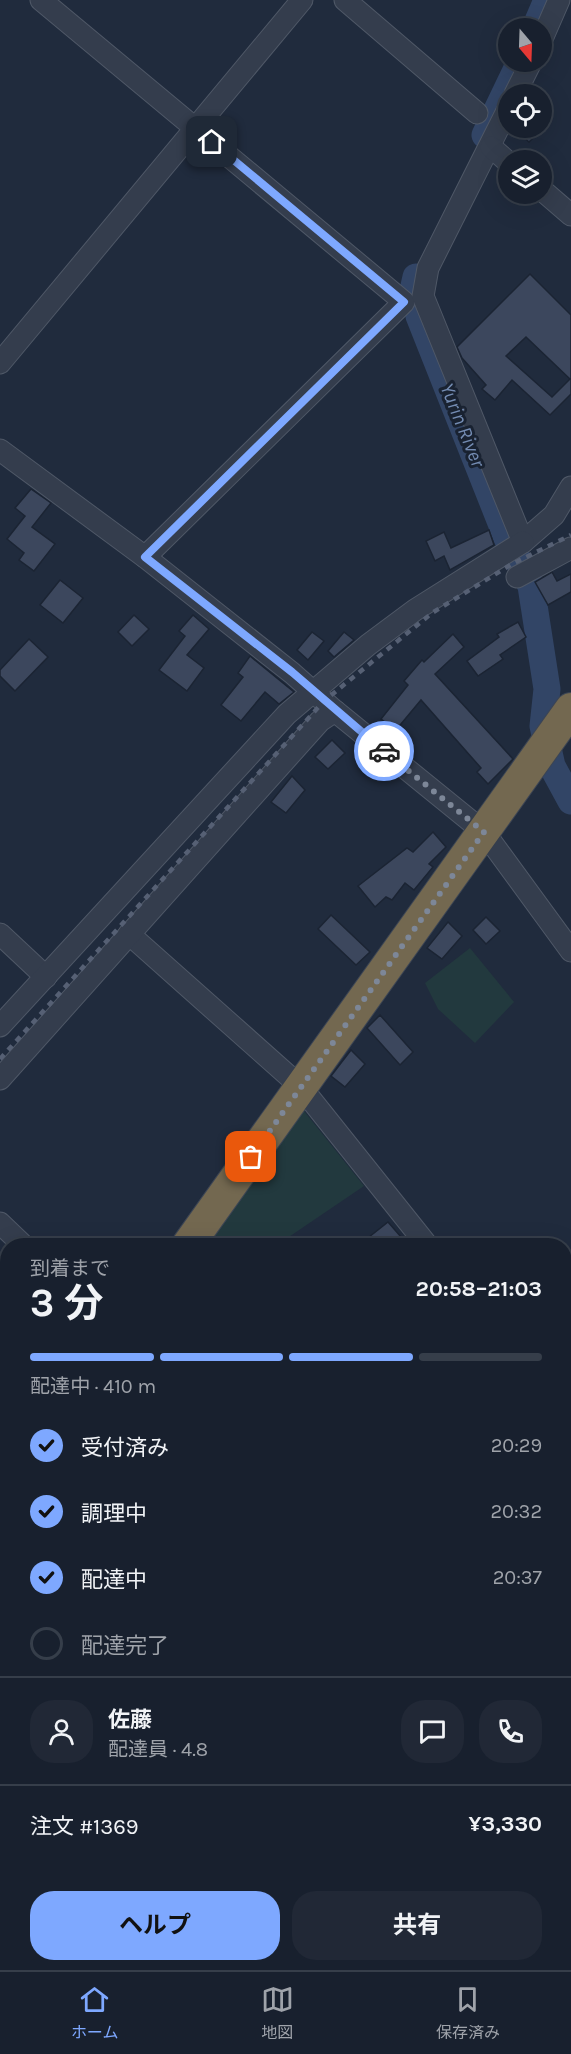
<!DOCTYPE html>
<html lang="ja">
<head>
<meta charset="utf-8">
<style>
	:root { --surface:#18202e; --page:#212836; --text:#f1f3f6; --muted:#9fa3aa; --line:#363e4a; --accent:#7ea8ff }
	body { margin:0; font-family:Karla,"Noto Sans JP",sans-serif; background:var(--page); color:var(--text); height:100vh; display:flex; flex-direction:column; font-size:22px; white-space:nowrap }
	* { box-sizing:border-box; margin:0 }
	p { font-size:20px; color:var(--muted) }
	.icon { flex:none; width:33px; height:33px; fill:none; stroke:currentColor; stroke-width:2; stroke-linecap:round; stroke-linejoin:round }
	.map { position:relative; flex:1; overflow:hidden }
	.drawer { position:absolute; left:0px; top:1238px; width:572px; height:734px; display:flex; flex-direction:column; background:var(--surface); border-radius:24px 24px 0 0; box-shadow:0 6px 24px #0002,0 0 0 2px var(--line) }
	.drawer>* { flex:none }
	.needle { width:39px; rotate:161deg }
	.buttons { position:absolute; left:498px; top:18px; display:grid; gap:12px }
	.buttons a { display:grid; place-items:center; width:54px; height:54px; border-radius:50%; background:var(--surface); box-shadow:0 6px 24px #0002,0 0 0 2px var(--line); font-size:30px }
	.pin { position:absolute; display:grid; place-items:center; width:51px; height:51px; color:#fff; margin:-26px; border-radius:12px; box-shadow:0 3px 9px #0006 }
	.courier { position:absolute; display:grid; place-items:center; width:60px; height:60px; margin:-30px; border:4px solid #7ea8ff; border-radius:50%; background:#fff; color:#222; box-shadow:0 2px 8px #0007 }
	.headline em { font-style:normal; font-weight:700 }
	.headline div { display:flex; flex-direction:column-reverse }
	.headline { display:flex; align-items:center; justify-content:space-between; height:102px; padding:0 30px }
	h1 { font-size:39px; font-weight:700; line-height:45px }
	.bar { display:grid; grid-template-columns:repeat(4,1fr); gap:9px 6px; align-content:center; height:72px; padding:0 30px }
	.bar i { height:8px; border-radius:4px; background:var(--line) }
	.bar .selected { background:var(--accent) }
	.bar p { grid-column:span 4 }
	.line { display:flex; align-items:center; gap:15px; padding:0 30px; border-top:2px solid var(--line) }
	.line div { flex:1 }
	.round { display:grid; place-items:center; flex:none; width:63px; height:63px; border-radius:24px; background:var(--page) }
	ol { padding:0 30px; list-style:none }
	li { display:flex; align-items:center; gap:18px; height:66px }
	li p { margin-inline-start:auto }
	li .icon { padding:6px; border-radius:50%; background:var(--accent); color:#111; stroke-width:4 }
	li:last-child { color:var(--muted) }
	li i { width:33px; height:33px; border:3px solid var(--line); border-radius:50% }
	.cta { display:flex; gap:12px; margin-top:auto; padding:12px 30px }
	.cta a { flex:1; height:69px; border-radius:24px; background:var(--accent); color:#111; font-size:24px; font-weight:700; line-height:69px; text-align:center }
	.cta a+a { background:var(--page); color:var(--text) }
	.dock { display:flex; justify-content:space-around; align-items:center; height:84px; border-top:2px solid var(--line); background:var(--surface); font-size:16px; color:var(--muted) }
	.dock a { display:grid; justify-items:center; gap:3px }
	.dock .selected { color:var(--accent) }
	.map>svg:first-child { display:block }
</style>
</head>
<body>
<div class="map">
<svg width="571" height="1970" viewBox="0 0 571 1970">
	<rect width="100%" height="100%" fill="#202b3d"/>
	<g fill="#22393e">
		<path d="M470,948L514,1002L475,1043L438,1009L425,983Z"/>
		<path d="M300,1106L364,1186L277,1245H198Z"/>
		<path d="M564,1811L571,1814V1970H524L528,1964H564Z"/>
	</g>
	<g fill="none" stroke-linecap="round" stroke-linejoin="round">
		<g stroke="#324566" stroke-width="27">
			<path d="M535,28L547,0"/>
			<path d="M485,135L520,62"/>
			<path d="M416,277L414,286L419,316L507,538L531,586L547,689L543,726L552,766L571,801"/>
			<path d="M0,1628L8,1608"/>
		</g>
	</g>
	<g fill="#3c475d" stroke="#1b2433" stroke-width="1.5" fill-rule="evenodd">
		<path d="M513,128H543L529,142Z"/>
		<path d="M530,274L571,315V394L550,415L512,380L495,400L482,389L486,385L462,358L457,347ZM526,337L570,379L552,397L506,356Z"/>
		<path d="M31,489L51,503L32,527L55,544L34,571L19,560L24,553L7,539L25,516L15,508Z"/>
		<path d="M489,530L494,545L450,570L444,556L435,561L426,541L444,532L451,548Z"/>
		<path d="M552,572L557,581L571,574V592L548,605L535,582Z"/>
		<path d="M60,580L83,598L63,623L40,605Z"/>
		<path d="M134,615L149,629L132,646L118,632Z"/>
		<path d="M193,615L209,629L187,655L204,668L187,691L159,670L185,636L179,631Z"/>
		<path d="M518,622L526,637L500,655L503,659L478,676L467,661L499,637L497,634Z"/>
		<path d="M312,632L324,641L308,660L297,650Z"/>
		<path d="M344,632L354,640L334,657L328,651Z"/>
		<path d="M453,634L464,647L435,674L513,759L488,784L477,772L481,768L421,700L396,730L381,719L408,685L404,681L422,660L424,662Z"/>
		<path d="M29,639L48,657L15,691L0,676V670Z"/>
		<path d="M250,656L294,692L279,704L265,692L241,721L221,705L243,677L238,673Z"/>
		<path d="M332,740L345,753L328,769L315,757Z"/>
		<path d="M292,776L305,790L286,813L271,802Z"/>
		<path d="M433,832L446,847L429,864L433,867L414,890L405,883L392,900L386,897L375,907L358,886L407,848L413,852Z"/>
		<path d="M331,915L370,952L356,965L318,929Z"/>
		<path d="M486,917L500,931L486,944L473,930Z"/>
		<path d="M448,922L462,936L442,959L427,948Z"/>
		<path d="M380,1015L413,1052L400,1065L367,1028Z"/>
		<path d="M351,1050L365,1064L345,1087L331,1076Z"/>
		<path d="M388,1222L408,1245H359Z"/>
	</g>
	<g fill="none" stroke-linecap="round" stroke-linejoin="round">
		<g stroke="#4f5867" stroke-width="23">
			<g id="minor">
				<path d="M41,0L404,302L145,557"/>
				<path d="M345,0L477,113"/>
				<path d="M542,39L559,0"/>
				<path d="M515,94L531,62"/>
				<path d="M508,109L428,268L423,296L523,542L554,515L571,487"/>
				<path d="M491,147L508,162"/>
				<path d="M542,190L571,215"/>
				<path d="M0,363L302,0"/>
				<path d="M0,450L145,557L292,673L335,711L484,832L571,951"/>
				<path d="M517,577L571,548"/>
				<path d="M0,934L46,977"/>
				<path d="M129,934L301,1087L427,1245"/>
				<path d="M0,1026L287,714L368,645L415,610L523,542"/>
				<path d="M0,1079L320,721L335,711"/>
				<path d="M0,1223L23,1245"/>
				<path d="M564,1419L571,1428"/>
				<path d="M0,1446L8,1453"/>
				<path d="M564,1630L571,1624"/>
				<path d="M286,1970L288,1964"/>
			</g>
		</g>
		<g stroke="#3c4554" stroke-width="34">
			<g id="highway">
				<path d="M188,1245L571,709"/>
				<path d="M564,1340L571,1335"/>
				<path d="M0,1523L8,1512"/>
				<path d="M0,1747L8,1741"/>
			</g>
		</g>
		<use href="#minor" stroke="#343d4d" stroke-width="21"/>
		<use href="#highway" stroke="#736850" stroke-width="32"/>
		<path stroke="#566074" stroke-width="4.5" stroke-dasharray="6 6" stroke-linecap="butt" d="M0,1059L324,701L432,613L512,564L571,535"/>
	</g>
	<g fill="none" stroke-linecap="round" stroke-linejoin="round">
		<path stroke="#7d8798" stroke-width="6" stroke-dasharray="0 10.8" d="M251,1157L484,832L384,751"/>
		<path stroke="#7ea8ff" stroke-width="8" d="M212,142L404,302L145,557L292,672L384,751"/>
	</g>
	<g text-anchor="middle" stroke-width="6" stroke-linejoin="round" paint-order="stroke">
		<g font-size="20" font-style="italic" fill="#748cb3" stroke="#192231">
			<text transform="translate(463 425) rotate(68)" y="7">Yurin River</text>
		</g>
	</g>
</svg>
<div class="buttons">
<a><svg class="needle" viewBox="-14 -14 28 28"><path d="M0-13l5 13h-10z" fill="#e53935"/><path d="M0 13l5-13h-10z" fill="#9fa3aa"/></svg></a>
<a><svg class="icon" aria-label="locate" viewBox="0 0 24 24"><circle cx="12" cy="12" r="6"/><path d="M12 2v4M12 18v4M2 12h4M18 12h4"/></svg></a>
<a><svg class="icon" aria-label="layers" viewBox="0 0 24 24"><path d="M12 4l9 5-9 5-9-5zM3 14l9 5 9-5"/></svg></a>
</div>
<div class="pin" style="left:251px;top:1157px;background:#ea580c"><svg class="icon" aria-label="bag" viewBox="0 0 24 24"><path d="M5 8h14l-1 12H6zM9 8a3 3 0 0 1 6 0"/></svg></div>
<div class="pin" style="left:212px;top:142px;background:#1f2937"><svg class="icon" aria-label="home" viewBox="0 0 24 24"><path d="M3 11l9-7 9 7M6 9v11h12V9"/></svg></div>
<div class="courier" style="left:384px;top:751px"><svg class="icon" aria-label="car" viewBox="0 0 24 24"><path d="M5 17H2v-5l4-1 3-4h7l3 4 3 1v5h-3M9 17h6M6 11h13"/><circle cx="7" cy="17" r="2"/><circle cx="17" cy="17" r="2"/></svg></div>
<section class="drawer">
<div class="headline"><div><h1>3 分</h1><p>到着まで</p></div><em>20:58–21:03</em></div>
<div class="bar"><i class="selected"></i><i class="selected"></i><i class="selected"></i><i></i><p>配達中 · 410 m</p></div>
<ol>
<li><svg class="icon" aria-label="check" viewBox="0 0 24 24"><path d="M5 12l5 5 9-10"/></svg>受付済み<p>20:29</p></li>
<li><svg class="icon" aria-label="check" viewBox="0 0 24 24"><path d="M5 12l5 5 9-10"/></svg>調理中<p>20:32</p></li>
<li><svg class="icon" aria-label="check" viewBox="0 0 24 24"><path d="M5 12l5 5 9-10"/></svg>配達中<p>20:37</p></li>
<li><i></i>配達完了</li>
</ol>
<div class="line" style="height:108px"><a class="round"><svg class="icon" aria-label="person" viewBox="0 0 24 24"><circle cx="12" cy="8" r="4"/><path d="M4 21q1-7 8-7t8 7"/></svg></a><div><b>佐藤</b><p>配達員 · 4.8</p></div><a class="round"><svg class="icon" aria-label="chat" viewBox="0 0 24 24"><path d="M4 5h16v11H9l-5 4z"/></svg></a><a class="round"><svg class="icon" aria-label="phone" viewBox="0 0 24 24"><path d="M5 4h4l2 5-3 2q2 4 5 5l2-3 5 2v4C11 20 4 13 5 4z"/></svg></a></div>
<div class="line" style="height:78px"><div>注文 #1369</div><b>¥3,330</b></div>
<div class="cta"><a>ヘルプ</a><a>共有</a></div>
</section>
</div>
<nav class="dock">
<a class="selected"><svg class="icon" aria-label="home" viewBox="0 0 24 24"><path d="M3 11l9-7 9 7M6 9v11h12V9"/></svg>ホーム</a>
<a><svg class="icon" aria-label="map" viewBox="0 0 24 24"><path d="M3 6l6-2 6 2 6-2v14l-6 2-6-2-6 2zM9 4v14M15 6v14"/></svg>地図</a>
<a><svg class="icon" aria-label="saved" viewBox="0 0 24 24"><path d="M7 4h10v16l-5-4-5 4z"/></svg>保存済み</a>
</nav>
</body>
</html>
